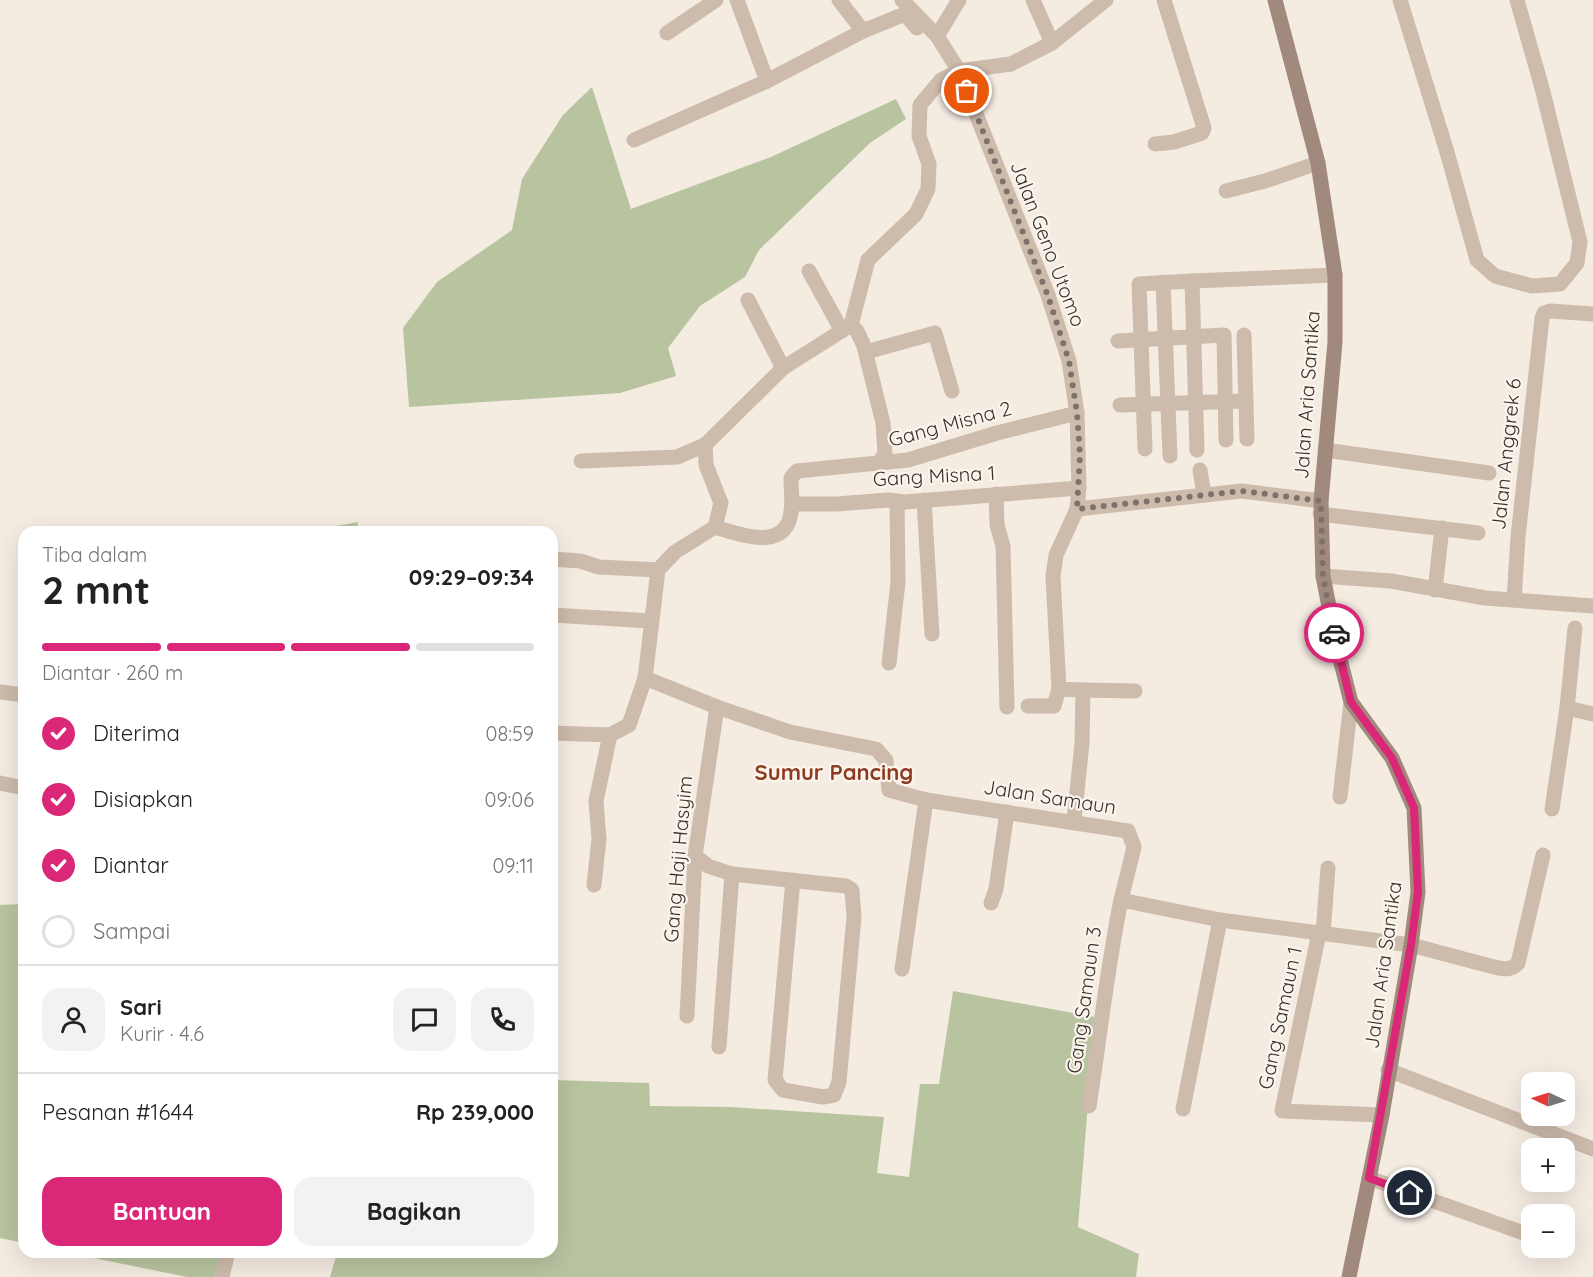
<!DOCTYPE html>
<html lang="id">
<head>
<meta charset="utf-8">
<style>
	:root { --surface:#fff; --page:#f2f2f2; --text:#222; --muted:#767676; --line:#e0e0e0; --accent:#db2777 }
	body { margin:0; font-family:Quicksand,sans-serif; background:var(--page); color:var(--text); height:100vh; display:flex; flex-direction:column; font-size:22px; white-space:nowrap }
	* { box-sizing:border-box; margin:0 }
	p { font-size:20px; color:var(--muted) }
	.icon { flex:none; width:33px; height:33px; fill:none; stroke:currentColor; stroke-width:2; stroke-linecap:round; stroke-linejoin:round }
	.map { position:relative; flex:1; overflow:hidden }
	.panel { position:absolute; left:18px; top:526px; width:540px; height:732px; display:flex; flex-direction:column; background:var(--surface); border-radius:18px; box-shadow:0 6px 24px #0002 }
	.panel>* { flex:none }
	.needle { width:39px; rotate:274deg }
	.tools { position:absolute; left:1521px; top:1072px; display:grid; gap:12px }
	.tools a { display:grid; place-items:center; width:54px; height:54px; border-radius:12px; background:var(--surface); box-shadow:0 6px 24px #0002; font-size:30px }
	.pin { position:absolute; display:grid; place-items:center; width:51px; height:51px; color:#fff; margin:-26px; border:3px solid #fff; border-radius:50%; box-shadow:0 2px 6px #0007 }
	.courier { position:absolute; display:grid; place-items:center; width:60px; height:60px; margin:-30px; border:4px solid #db2777; border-radius:50%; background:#fff; color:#222; box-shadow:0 2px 8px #0007 }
	.summary em { font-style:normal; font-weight:700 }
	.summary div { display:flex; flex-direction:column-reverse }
	.summary { display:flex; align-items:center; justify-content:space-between; height:102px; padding:0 24px }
	h1 { font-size:39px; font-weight:700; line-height:45px }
	.bar { display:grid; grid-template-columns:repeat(4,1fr); gap:9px 6px; align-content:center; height:72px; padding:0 24px }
	.bar i { height:8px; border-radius:4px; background:var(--line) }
	.bar .active { background:var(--accent) }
	.bar p { grid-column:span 4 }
	.line { display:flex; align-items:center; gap:15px; padding:0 24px; border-top:2px solid var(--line) }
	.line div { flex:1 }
	.round { display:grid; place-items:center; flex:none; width:63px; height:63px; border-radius:18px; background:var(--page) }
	ol { padding:0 24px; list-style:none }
	li { display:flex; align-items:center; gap:18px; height:66px }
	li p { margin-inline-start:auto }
	li .icon { padding:6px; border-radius:50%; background:var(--accent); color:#fff; stroke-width:4 }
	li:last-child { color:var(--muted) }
	li i { width:33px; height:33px; border:3px solid var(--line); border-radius:50% }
	.button { display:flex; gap:12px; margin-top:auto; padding:12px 24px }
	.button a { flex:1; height:69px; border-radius:18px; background:var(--accent); color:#fff; font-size:24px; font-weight:700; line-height:69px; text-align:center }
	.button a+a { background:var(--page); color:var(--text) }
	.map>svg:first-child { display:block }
</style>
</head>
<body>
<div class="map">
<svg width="1593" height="1277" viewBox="0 0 1593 1277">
	<rect width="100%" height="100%" fill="#f4ebe1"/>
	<g fill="#b8c4a0">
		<path d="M592,87L631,209L771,157L896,99L906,119L870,143L759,250L745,277L700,306L668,348L676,376L620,393L409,407L403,328L437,282L512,230L522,179L563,115Z"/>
		<path d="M358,522L357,532H303Z"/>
		<path d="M24,904V1243L0,1238V905Z"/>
		<path d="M953,991L1095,1017L1078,1227L1139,1254L1136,1277H330L337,1253L552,1252V1080L649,1083L650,1106L731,1107L884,1117L877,1173L909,1177L920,1084H939Z"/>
		<path d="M69,1253H223L214,1277H187Z"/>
	</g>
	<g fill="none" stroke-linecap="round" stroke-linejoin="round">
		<g stroke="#cdbbac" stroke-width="15">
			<path d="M839,0L863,31"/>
			<path d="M902,0L937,36L959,71L1048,295L1069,361L1077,413L1079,488L1077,509L1056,555L1053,576L1059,689L1083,690L1082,743L1074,821"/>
			<path d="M1033,0L1052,43"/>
			<path d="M1400,0L1447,152L1477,260L1495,276L1532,286L1560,284L1577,263L1580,242L1542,88L1517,0"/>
			<path d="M667,33L716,0"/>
			<path d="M937,36L959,0"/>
			<path d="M767,81L863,31L905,14L917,28"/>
			<path d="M634,140L767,81L737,0"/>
			<path d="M1155,144L1174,142L1202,133L1204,128L1164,0"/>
			<path d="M1226,191L1265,181L1318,163"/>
			<path d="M809,271L842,331"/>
			<path d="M1163,282L1170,456"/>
			<path d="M748,300L783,368"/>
			<path d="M851,325L857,331L864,346L883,423L885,453L879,463"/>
			<path d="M1244,335L1247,439"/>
			<path d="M1118,341L1224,335L1226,440"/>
			<path d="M866,352L935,333L952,391"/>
			<path d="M1120,405L1246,401"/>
			<path d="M1145,449L1139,284L1192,281"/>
			<path d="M1197,450L1192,281L1335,275"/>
			<path d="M1325,450L1489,473"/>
			<path d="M581,461L677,457L705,445"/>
			<path d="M1200,470L1204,495"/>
			<path d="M996,494L997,525L1003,546L1007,707"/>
			<path d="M924,500L932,634"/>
			<path d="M792,504H837L888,500L905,502L1079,488"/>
			<path d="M1077,509L1242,491L1321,501"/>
			<path d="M1320,514L1478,533"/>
			<path d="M715,527C736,533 778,550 789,521C794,507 791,492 791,478L797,471L908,460L997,433L1077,413"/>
			<path d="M552,559L580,561L599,567L658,570"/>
			<path d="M1323,576L1391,581L1485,598L1593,606"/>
			<path d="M1435,590L1442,528"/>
			<path d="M1514,600L1518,537L1542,318L1544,313L1551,311L1593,314"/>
			<path d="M552,615L651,621"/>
			<path d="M889,663L898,582L897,502"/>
			<path d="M645,678L717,707L790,732L876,749L886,760L889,790L926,800L1128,831L1134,847L1121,900L1220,920L1411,945L1494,967C1504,969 1511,971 1518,963L1543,855"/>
			<path d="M1083,690L1135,691"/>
			<path d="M0,692L24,695"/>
			<path d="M1028,706H1054L1059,689"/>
			<path d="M1567,708L1593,714"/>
			<path d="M552,733L610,735L629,725L645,678L658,570L675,552L715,527L721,503L706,465L705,445L783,368L851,325L868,260L916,214L928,189L929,164L919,136L920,105L941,80L959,71L1011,64L1052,43L1106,0"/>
			<path d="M0,783L24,788"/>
			<path d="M1340,797L1351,702"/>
			<path d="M1552,809L1567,708L1575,628"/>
			<path d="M695,856L708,866L732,874L846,886L852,890L854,917L839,1082L834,1095L823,1097L783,1090L775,1080L793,880"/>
			<path d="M594,885L599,839L596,801L610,735"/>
			<path d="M991,903L996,889L1007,812"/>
			<path d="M1319,933L1282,1111L1382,1115"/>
			<path d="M1323,934L1328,868"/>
			<path d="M902,969L926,800"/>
			<path d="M687,1016L695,856L717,707"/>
			<path d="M719,1047L732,874"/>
			<path d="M1388,1070L1593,1149"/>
			<path d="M1089,1106C1100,1037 1107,968 1121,900"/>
			<path d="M1183,1109L1220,920"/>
			<path d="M1369,1178L1532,1236"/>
			<path d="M222,1277L228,1252"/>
		</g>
		<path stroke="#a18a7d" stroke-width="15" d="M1275,0L1318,163L1335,275V342L1321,501L1323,576L1337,647L1351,702L1392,758L1414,808L1418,892L1411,945L1382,1115L1349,1277"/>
	</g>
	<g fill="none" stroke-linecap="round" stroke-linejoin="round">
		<path stroke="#7c716b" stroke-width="6" stroke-dasharray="0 10.8" d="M967,91L1048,296L1069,361L1077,413L1080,455L1077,509L1242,491L1321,501L1323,576L1334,633"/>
		<path stroke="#db2777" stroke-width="8" d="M1334,633L1351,702L1392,758L1414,808L1418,892L1411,945L1369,1178L1410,1193"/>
	</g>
	<g text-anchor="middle" stroke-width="4.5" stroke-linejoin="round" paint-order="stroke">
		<g font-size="20" fill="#3b302b" stroke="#fbf5ee">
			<text transform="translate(1048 244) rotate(69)" y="7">Jalan Geno Utomo</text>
			<text transform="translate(1307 395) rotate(-86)" y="7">Jalan Aria Santika</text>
			<text transform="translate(950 424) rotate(-15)" y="7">Gang Misna 2</text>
			<text transform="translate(1506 454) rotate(-84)" y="7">Jalan Anggrek 6</text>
			<text transform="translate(934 476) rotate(-3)" y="7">Gang Misna 1</text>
			<text transform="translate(1050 797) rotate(9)" y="7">Jalan Samaun</text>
			<text transform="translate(678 859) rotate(-85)" y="7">Gang Haji Hasyim</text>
			<text transform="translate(1383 965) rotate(-82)" y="7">Jalan Aria Santika</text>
			<text transform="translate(1084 1000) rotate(-82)" y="7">Gang Samaun 3</text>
			<text transform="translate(1280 1018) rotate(-78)" y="7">Gang Samaun 1</text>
		</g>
		<g font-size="22" font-weight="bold" fill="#8c3b22" stroke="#fbf5ee">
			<text x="834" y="780">Sumur Pancing</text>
		</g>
	</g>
</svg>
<div class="tools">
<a><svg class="needle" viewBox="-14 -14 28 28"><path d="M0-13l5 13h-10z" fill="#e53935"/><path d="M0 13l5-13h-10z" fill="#767676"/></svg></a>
<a>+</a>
<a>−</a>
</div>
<div class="pin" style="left:967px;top:91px;background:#ea580c"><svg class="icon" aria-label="bag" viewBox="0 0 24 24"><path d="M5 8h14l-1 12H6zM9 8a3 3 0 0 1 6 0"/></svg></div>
<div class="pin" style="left:1410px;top:1193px;background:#1f2937"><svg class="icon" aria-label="home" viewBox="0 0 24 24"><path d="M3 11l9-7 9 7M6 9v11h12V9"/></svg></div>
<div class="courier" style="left:1334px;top:633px"><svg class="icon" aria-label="car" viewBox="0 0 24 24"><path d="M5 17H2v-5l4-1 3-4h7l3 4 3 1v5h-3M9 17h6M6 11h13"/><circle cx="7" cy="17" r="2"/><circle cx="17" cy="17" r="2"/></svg></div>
<section class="panel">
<div class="summary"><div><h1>2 mnt</h1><p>Tiba dalam</p></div><em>09:29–09:34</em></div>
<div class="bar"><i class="active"></i><i class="active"></i><i class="active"></i><i></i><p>Diantar · 260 m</p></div>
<ol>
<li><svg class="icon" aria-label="check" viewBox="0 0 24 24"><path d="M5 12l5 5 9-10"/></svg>Diterima<p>08:59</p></li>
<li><svg class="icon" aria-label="check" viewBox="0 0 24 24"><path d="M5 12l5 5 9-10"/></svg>Disiapkan<p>09:06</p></li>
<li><svg class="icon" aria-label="check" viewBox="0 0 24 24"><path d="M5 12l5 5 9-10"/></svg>Diantar<p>09:11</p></li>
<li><i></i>Sampai</li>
</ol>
<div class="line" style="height:108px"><a class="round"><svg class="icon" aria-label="person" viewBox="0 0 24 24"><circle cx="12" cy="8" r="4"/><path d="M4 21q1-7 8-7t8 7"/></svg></a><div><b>Sari</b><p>Kurir · 4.6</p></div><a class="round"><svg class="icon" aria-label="chat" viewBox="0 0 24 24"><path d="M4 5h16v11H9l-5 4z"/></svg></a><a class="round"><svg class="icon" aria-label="phone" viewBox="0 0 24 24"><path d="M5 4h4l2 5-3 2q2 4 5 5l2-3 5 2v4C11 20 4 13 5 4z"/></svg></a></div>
<div class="line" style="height:78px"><div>Pesanan #1644</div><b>Rp 239,000</b></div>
<div class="button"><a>Bantuan</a><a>Bagikan</a></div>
</section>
</div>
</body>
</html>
